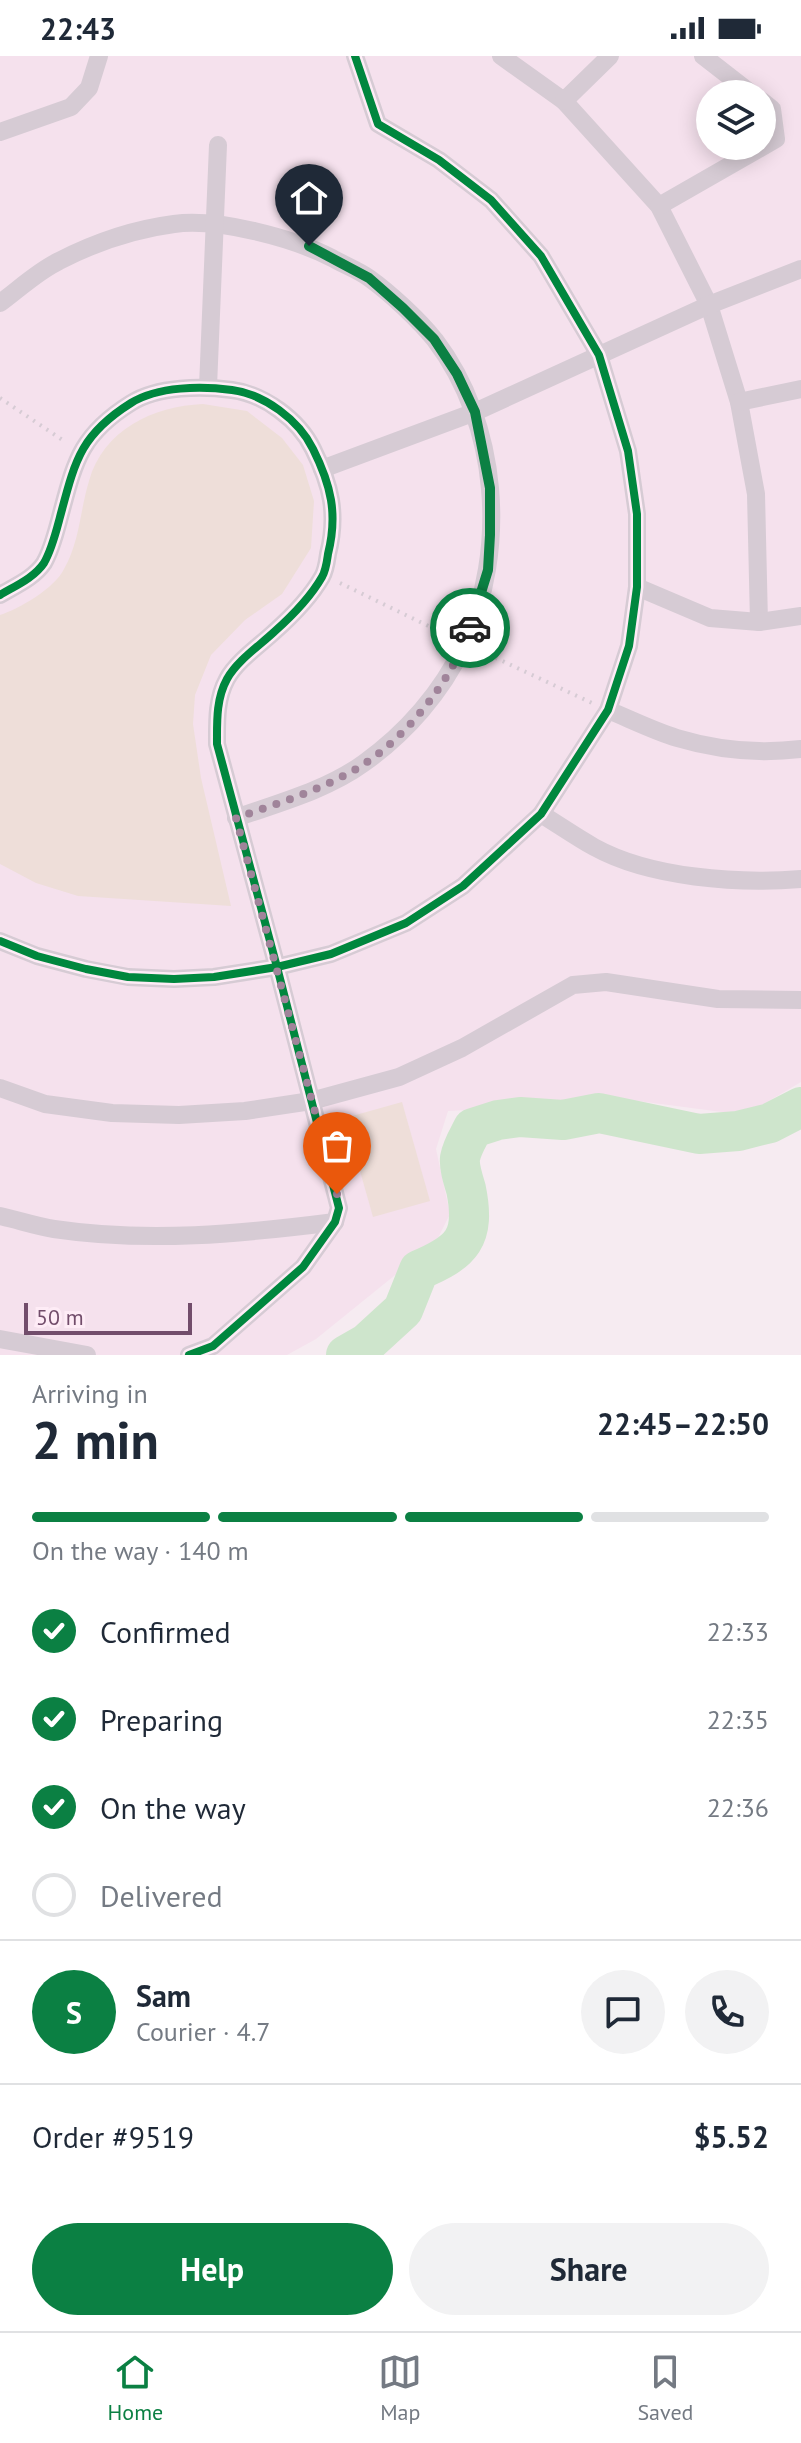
<!DOCTYPE html>
<html lang="en">
<head>
<meta charset="utf-8">
<style>
	:root { --surface:#fff; --page:#f2f2f3; --text:#1f2937; --muted:#747a83; --line:#e0e1e3; --accent:#0b8043 }
	body { margin:0; font-family:"PT Sans",sans-serif; background:var(--page); color:var(--text); height:100vh; display:flex; flex-direction:column; font-size:30px; white-space:nowrap }
	* { box-sizing:border-box; margin:0 }
	p { font-size:26px; color:var(--muted) }
	.icon { flex:none; width:44px; height:44px; fill:none; stroke:currentColor; stroke-width:2; stroke-linecap:round; stroke-linejoin:round }
	.map { position:relative; height:1299px; overflow:hidden }
	.side { display:flex; flex-direction:column; background:var(--surface); flex:1 }
	.side>* { flex:none }
	.fabs { position:absolute; left:696px; top:24px; display:grid; gap:16px }
	.fabs a { display:grid; place-items:center; width:80px; height:80px; border-radius:50%; background:var(--surface); box-shadow:0 4px 20px #0003; font-size:40px }
	.scale { position:absolute; left:24px; bottom:20px; width:168px; box-sizing:border-box; padding-left:8px; border:4px solid #724d6b; border-top:0; font-size:22px; line-height:28px; white-space:nowrap; color:#724d6b; -webkit-text-stroke:6px #feecf6; paint-order:stroke }
	.pin { position:absolute; display:grid; place-items:center; width:68px; height:68px; color:#fff; margin:-82px -34px; border-radius:50% 50% 50% 0; rotate:-45deg; box-shadow:0 0 8px #0007 }
	.pin .icon { rotate:45deg }
	.courier { position:absolute; display:grid; place-items:center; width:80px; height:80px; margin:-40px; border:6px solid #0b8043; border-radius:50%; background:#fff; color:#222; box-shadow:0 2px 10px #0007 }
	.summary em { font-style:normal; font-weight:800 }
	.summary div { display:flex; flex-direction:column-reverse }
	.summary { display:flex; align-items:center; justify-content:space-between; height:136px; padding:0 32px }
	h1 { font-size:52px; font-weight:800; line-height:60px }
	.bar { display:grid; grid-template-columns:repeat(4,1fr); gap:12px 8px; align-content:center; height:96px; padding:0 32px }
	.bar i { height:10px; border-radius:6px; background:var(--line) }
	.bar .selected { background:var(--accent) }
	.bar p { grid-column:span 4 }
	.line { display:flex; align-items:center; gap:20px; padding:0 32px; border-top:2px solid var(--line) }
	.line div { flex:1 }
	.round { display:grid; place-items:center; flex:none; width:84px; height:84px; border-radius:42px; background:var(--page) }
	ol { padding:0 32px; list-style:none }
	li { display:flex; align-items:center; gap:24px; height:88px }
	li p { margin-inline-start:auto }
	li .icon { padding:8px; border-radius:50%; background:var(--accent); color:#fff; stroke-width:4 }
	li:last-child { color:var(--muted) }
	li i { width:44px; height:44px; border:4px solid var(--line); border-radius:50% }
	.cta { display:flex; gap:16px; margin-top:auto; padding:16px 32px }
	.cta a { flex:1; height:92px; border-radius:48px; background:var(--accent); color:#fff; font-size:32px; font-weight:800; line-height:92px; text-align:center }
	.cta a+a { background:var(--page); color:var(--text) }
	.status { display:flex; justify-content:space-between; align-items:center; height:56px; padding:0 40px; background:var(--surface); direction:ltr }
	.status svg { height:22px; fill:currentColor }
	.tabs { display:flex; justify-content:space-around; align-items:center; height:112px; border-top:2px solid var(--line); background:var(--surface); font-size:22px; color:var(--muted) }
	.tabs a { display:grid; justify-items:center; gap:4px }
	.tabs .selected { color:var(--accent) }
	.map>svg:first-child { display:block }
</style>
</head>
<body>
<div class="status"><b>22:43</b><svg viewBox="0 0 49 12"><path d="M0 12V9h3v3zM5 12V6h3v6zM10 12V3h3v9zM15 12V0h3v12zM26 1h20v11H26zM47 4h2v5h-2z"/></svg></div>
<div class="map">
<svg width="801" height="1299" viewBox="0 0 801 1299">
	<rect width="100%" height="100%" fill="#f6ebf1"/>
	<path fill="#f5e1ed" fill-rule="evenodd" d="M0,0H801V1026L745,1059L638,1045L448,1055L436,1093L450,1158L436,1186L316,1283L287,1299H0ZM710,38H762V90H710Z"/>
	<g fill="#eeded9">
		<path d="M203,348L247,355L282,382L303,409L314,445L311,492L282,538L245,564L211,599L195,639L193,668L201,722L231,850L78,840L36,827L0,808V559C19,553 55,532 64,513C80,485 80,454 89,425C103,374 153,350 203,348Z"/>
		<path d="M402,1046L430,1145L373,1161L345,1062Z"/>
	</g>
	<g fill="none" stroke-linecap="round" stroke-linejoin="round">
		<path stroke="#cee5cc" stroke-width="7" d="M350,1297L351,1299"/>
		<path stroke="#cee5cc" stroke-width="40" d="M346,1299L367,1287L403,1254L419,1214C462,1196 476,1182 466,1133C463,1123 459,1111 460,1102C462,1091 468,1082 473,1072L498,1064L520,1061L563,1064L599,1057L699,1078L738,1075L770,1067L801,1051"/>
		<g stroke="#d6cbd4" stroke-width="4" stroke-dasharray="2 6" stroke-linecap="butt">
			<path d="M0,342L64,385"/>
			<path d="M340,527L447,579"/>
			<path d="M481,595L592,647"/>
		</g>
		<g stroke="#d6cbd4" stroke-width="18">
			<path d="M501,0L564,45L659,150L709,249L739,346L756,438L759,566"/>
			<path d="M703,0L752,38"/>
			<path d="M564,45L610,0"/>
			<path d="M0,76L71,51L89,32L99,0"/>
			<path d="M659,150L776,83L772,53L762,45"/>
			<path d="M0,247C19,233 38,215 59,205C94,187 135,173 174,168C218,162 293,182 332,202C344,209 358,214 369,222C390,237 419,264 435,284C499,368 508,494 464,589C442,636 406,677 364,707C327,734 278,747 236,762"/>
			<path d="M208,331L218,89"/>
			<path d="M739,346L801,333"/>
			<path d="M322,413L475,356L709,249L801,213"/>
			<path d="M637,531L710,562L759,566L801,560"/>
			<path d="M0,539C15,530 34,522 44,507C52,493 56,476 60,461C75,405 80,379 131,347C158,330 202,330 232,334C264,338 299,364 313,393C331,429 338,458 328,498C327,505 326,514 322,521C310,542 292,560 274,576C259,590 237,605 227,623C216,643 217,666 217,688L277,911L339,1152L335,1166L303,1211L213,1290L189,1299"/>
			<path d="M608,654C630,663 654,675 677,682C717,694 760,698 801,693"/>
			<path d="M541,758C559,769 576,781 594,791C650,822 738,828 801,823"/>
			<path d="M0,885L37,900L86,913L128,921L174,923L214,921L277,911L331,898L406,867L463,830L541,758L608,654L629,590L637,531V458L628,395L599,299L541,200L491,144L439,104L378,68L355,0"/>
			<path d="M0,1032L45,1048L112,1057L179,1059L245,1055L311,1045L399,1021L462,992L573,929L606,926L718,943L801,944"/>
			<path d="M0,1160C18,1164 36,1170 54,1173C148,1187 241,1178 335,1166"/>
			<path d="M0,1283L87,1299"/>
		</g>
		<g stroke="#feecf6" stroke-width="13">
			<g id="cycleway">
				<path d="M0,539C15,530 34,522 44,507C52,493 56,476 60,461C75,405 80,379 131,347C158,330 202,330 232,334C264,338 299,364 313,393C331,429 338,458 328,498C327,505 326,514 322,521C310,542 292,560 274,576C259,590 237,605 227,623C216,643 217,666 217,688L277,911L339,1152L335,1166L303,1211L213,1290L189,1299"/>
				<path d="M0,885L37,900L86,913L128,921L174,923L214,921L277,911L331,898L406,867L463,830L541,758L608,654L629,590L637,531V458L628,395L599,299L541,200L491,144L439,104L378,68L355,0"/>
			</g>
		</g>
		<use href="#cycleway" stroke="#00873e" stroke-width="8"/>
	</g>
	<g fill="none" stroke-linecap="round" stroke-linejoin="round">
		<path stroke="#a0849a" stroke-width="8" stroke-dasharray="0 14.4" d="M337,1138L236,762C279,747 322,734 361,710C407,681 452,624 470,572"/>
		<path stroke="#0b8043" stroke-width="10" d="M309,190L369,222L403,252L434,283L457,318L475,356L490,432V479L488,514L470,572"/>
	</g>
</svg>
<div class="fabs">
<a><svg class="icon" aria-label="layers" viewBox="0 0 24 24"><path d="M12 4l9 5-9 5-9-5zM3 14l9 5 9-5"/></svg></a>
</div>
<div class="scale">50 m</div>
<div class="pin" style="left:337px;top:1138px;background:#ea580c"><svg class="icon" aria-label="bag" viewBox="0 0 24 24"><path d="M5 8h14l-1 12H6zM9 8a3 3 0 0 1 6 0"/></svg></div>
<div class="pin" style="left:309px;top:190px;background:#1f2937"><svg class="icon" aria-label="home" viewBox="0 0 24 24"><path d="M3 11l9-7 9 7M6 9v11h12V9"/></svg></div>
<div class="courier" style="left:470px;top:572px"><svg class="icon" aria-label="car" viewBox="0 0 24 24"><path d="M5 17H2v-5l4-1 3-4h7l3 4 3 1v5h-3M9 17h6M6 11h13"/><circle cx="7" cy="17" r="2"/><circle cx="17" cy="17" r="2"/></svg></div>
</div>
<section class="side">
<div class="summary"><div><h1>2 min</h1><p>Arriving in</p></div><em>22:45–22:50</em></div>
<div class="bar"><i class="selected"></i><i class="selected"></i><i class="selected"></i><i></i><p>On the way · 140 m</p></div>
<ol>
<li><svg class="icon" aria-label="check" viewBox="0 0 24 24"><path d="M5 12l5 5 9-10"/></svg>Confirmed<p>22:33</p></li>
<li><svg class="icon" aria-label="check" viewBox="0 0 24 24"><path d="M5 12l5 5 9-10"/></svg>Preparing<p>22:35</p></li>
<li><svg class="icon" aria-label="check" viewBox="0 0 24 24"><path d="M5 12l5 5 9-10"/></svg>On the way<p>22:36</p></li>
<li><i></i>Delivered</li>
</ol>
<div class="line" style="height:144px"><b class="round" style="background:var(--accent);color:#fff">S</b><div><b>Sam</b><p>Courier · 4.7</p></div><a class="round"><svg class="icon" aria-label="chat" viewBox="0 0 24 24"><path d="M4 5h16v11H9l-5 4z"/></svg></a><a class="round"><svg class="icon" aria-label="phone" viewBox="0 0 24 24"><path d="M5 4h4l2 5-3 2q2 4 5 5l2-3 5 2v4C11 20 4 13 5 4z"/></svg></a></div>
<div class="line" style="height:104px"><div>Order #9519</div><b>$5.52</b></div>
<div class="cta"><a>Help</a><a>Share</a></div>
</section>
<nav class="tabs">
<a class="selected"><svg class="icon" aria-label="home" viewBox="0 0 24 24"><path d="M3 11l9-7 9 7M6 9v11h12V9"/></svg>Home</a>
<a><svg class="icon" aria-label="map" viewBox="0 0 24 24"><path d="M3 6l6-2 6 2 6-2v14l-6 2-6-2-6 2zM9 4v14M15 6v14"/></svg>Map</a>
<a><svg class="icon" aria-label="saved" viewBox="0 0 24 24"><path d="M7 4h10v16l-5-4-5 4z"/></svg>Saved</a>
</nav>
</body>
</html>
